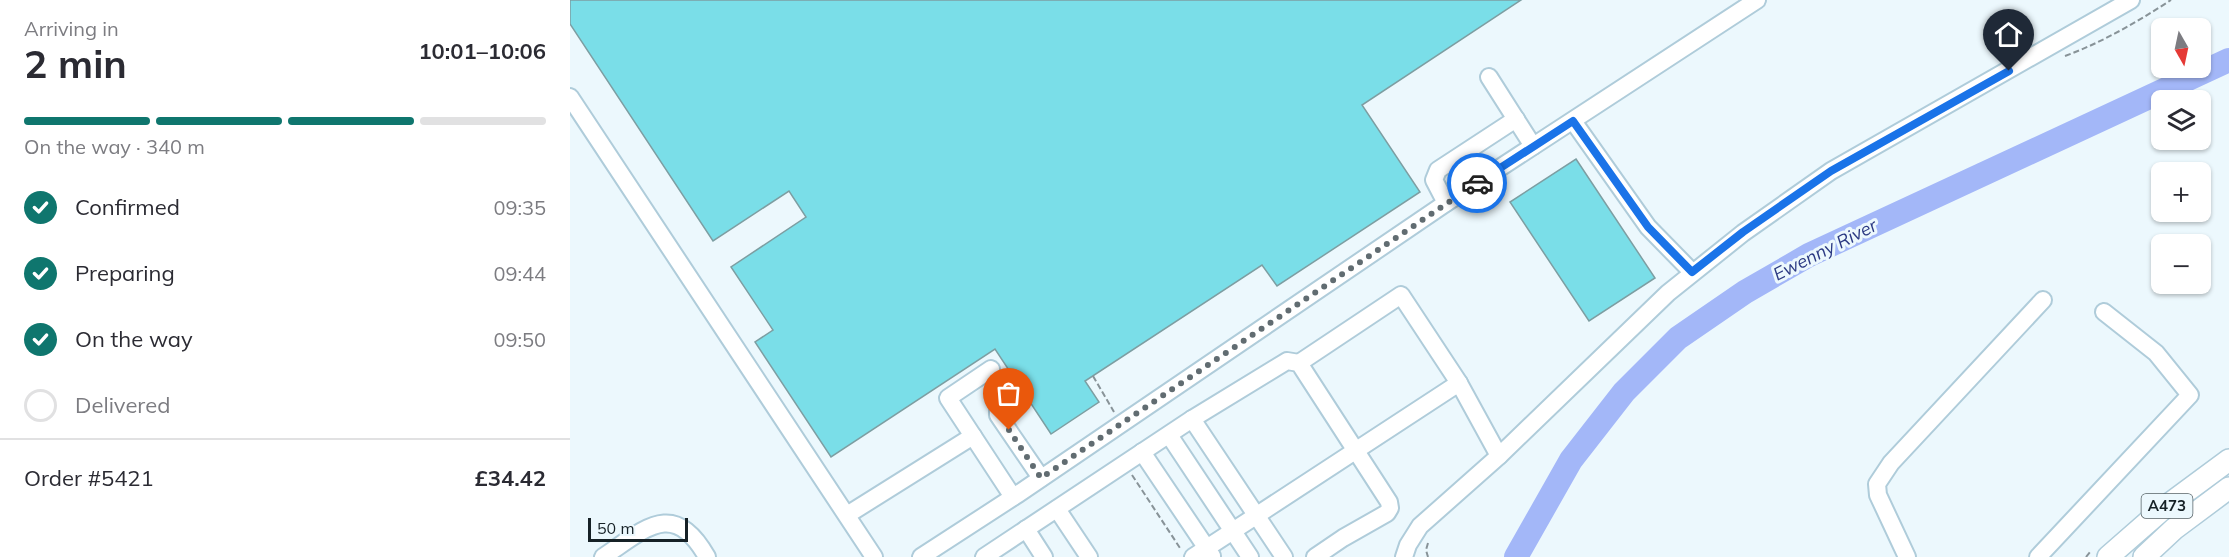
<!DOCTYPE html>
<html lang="en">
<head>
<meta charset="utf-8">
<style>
	:root { --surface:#fff; --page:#f2f2f3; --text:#2b2b33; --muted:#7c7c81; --line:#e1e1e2; --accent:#0f766e }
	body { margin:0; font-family:Mulish,sans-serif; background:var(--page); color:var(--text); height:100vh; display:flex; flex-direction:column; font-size:22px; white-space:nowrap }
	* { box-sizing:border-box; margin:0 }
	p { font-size:20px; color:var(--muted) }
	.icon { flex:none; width:33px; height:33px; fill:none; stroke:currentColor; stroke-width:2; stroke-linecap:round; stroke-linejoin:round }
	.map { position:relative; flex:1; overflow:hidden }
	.drawer { display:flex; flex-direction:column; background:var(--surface); width:570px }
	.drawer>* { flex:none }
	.needle { width:39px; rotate:171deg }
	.controls { position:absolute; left:1581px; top:18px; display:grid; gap:12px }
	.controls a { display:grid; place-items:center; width:60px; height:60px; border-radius:9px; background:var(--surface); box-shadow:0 2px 4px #0004; font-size:30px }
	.scale { position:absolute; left:18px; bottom:15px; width:100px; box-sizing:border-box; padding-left:6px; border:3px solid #162126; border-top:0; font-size:16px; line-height:21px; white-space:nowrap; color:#162126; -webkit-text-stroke:4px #ecf8fd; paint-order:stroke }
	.pin { position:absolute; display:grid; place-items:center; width:51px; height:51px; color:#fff; margin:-62px -26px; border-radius:50% 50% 50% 0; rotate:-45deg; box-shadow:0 0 6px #0007 }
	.pin .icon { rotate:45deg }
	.courier { position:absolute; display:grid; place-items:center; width:60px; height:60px; margin:-30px; border:4px solid #1a73e8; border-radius:50%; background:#fff; color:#222; box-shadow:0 2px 8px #0007 }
	.headline em { font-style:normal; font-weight:700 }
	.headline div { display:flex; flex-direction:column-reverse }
	.headline { display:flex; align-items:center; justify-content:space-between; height:102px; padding:0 24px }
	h1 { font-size:39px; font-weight:700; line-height:45px }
	.bar { display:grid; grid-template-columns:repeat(4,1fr); gap:9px 6px; align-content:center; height:72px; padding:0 24px }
	.bar i { height:8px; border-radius:4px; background:var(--line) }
	.bar .selected { background:var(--accent) }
	.bar p { grid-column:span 4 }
	.line { display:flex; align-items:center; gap:15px; padding:0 24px; border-top:2px solid var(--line) }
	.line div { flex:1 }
	ol { padding:0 24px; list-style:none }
	li { display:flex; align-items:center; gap:18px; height:66px }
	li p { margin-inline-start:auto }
	li .icon { padding:6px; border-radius:50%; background:var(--accent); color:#fff; stroke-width:4 }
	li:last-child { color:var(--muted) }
	li i { width:33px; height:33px; border:3px solid var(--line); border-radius:50% }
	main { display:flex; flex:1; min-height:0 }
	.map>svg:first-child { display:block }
</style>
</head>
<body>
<main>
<section class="drawer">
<div class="headline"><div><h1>2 min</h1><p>Arriving in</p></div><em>10:01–10:06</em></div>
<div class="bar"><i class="selected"></i><i class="selected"></i><i class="selected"></i><i></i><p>On the way · 340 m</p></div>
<ol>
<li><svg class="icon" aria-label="check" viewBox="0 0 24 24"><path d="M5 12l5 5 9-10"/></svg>Confirmed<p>09:35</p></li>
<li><svg class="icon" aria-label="check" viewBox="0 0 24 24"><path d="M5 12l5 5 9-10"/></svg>Preparing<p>09:44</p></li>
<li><svg class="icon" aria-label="check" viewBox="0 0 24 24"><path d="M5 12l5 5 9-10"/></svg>On the way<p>09:50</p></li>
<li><i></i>Delivered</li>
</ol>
<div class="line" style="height:78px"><div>Order #5421</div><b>£34.42</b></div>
</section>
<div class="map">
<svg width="1659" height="557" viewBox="0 0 1659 557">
	<rect width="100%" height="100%" fill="#ecf8fd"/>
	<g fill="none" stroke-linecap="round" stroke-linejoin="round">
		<path stroke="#a3b7f8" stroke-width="24" d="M946,557L1001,460L1054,392L1108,338L1175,292L1239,255L1659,60"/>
	</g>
	<g fill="#7adee8" stroke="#7d9ea2" stroke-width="1.5">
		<path d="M0,0H951L792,105L850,192L707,286L692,265L515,381L529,402L481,434L425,349L261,457L185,342L203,330L161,267L236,217L219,191L143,241L0,24Z"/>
		<path d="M1006,159L1085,278L1019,321L940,202Z"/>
	</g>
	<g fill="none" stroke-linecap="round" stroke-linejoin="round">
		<g stroke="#afccda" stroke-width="20">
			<g id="minor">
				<path d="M919,77L963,146"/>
				<path d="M0,97L304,557"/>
				<path d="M1003,121L1078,227L1122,272"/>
				<path d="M876,203L864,180L868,170L946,119"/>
				<path d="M729,363L831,295L889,383L929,456"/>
				<path d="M421,369L378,398L443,497"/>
				<path d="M428,401V415L471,478"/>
				<path d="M599,435L680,557"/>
				<path d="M572,452L642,556"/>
				<path d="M487,509L519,557"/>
				<path d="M277,515L403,436"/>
				<path d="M456,529L474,557"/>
				<path d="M33,557C75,529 104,498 137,557"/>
				<path d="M351,557L448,494L876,203L1187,0"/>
				<path d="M414,557L622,419"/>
				<path d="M623,557L889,383"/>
				<path d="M714,557L622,419L717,361L729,363L819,502L820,508L817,513L773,538L745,557"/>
				<path d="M834,557L838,545L850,526L929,456L1098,293L1173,233L1261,171L1561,0"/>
				<path d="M1337,557L1308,495L1307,484L1321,463L1473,300"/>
				<path d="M1468,557L1620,395L1586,353L1534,312"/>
			</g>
		</g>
		<g stroke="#afccda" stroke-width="24">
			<g id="major">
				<path d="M1538,557L1594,508L1659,460"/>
				<path d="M1574,557L1604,529L1659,488"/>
			</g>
		</g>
		<g stroke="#889398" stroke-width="2" stroke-dasharray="6 3" stroke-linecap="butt">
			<path d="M1495,56C1533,42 1567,22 1601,0"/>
			<path d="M523,376L544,412"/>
			<path d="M562,475L610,548"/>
			<path d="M858,543L856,550L858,557"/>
			<path d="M1516,557L1520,552"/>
		</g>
		<use href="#minor" stroke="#fff" stroke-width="16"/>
		<use href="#major" stroke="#fff" stroke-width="21"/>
	</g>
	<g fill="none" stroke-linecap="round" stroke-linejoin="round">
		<path stroke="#616c71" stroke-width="6" stroke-dasharray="0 10.8" d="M439,430L471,478L907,183"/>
		<path stroke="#1a73e8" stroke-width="8" d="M907,183L1003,121L1078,227L1122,272L1173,232L1261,171L1439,71"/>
	</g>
	<g text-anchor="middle" stroke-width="6" stroke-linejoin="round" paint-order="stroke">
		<rect fill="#ecf8fd" stroke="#566266" stroke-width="1.5" x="1571.5" y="494" width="51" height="24" rx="4.5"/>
		<g font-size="15" font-weight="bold" fill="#162126">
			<text x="1597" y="511">A473</text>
		</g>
		<g font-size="18" font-style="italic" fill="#2b3983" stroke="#ecf8fd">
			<text transform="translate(1255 250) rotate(-27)" y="6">Ewenny River</text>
		</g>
	</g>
</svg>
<div class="controls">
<a><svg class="needle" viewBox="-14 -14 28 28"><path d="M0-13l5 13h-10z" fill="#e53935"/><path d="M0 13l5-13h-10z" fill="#7c7c81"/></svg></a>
<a><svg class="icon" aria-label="layers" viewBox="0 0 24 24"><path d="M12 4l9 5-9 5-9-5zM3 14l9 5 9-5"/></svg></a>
<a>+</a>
<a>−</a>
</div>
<div class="scale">50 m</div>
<div class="pin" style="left:439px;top:430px;background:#ea580c"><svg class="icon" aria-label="bag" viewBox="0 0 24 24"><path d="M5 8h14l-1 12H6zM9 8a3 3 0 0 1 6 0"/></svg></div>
<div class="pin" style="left:1439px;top:71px;background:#1f2937"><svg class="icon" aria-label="home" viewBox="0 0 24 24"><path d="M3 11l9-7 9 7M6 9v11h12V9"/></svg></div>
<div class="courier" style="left:907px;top:183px"><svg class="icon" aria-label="car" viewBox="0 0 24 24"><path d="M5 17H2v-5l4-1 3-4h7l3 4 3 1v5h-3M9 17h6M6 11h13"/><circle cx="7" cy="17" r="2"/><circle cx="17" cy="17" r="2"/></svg></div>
</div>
</main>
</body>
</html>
